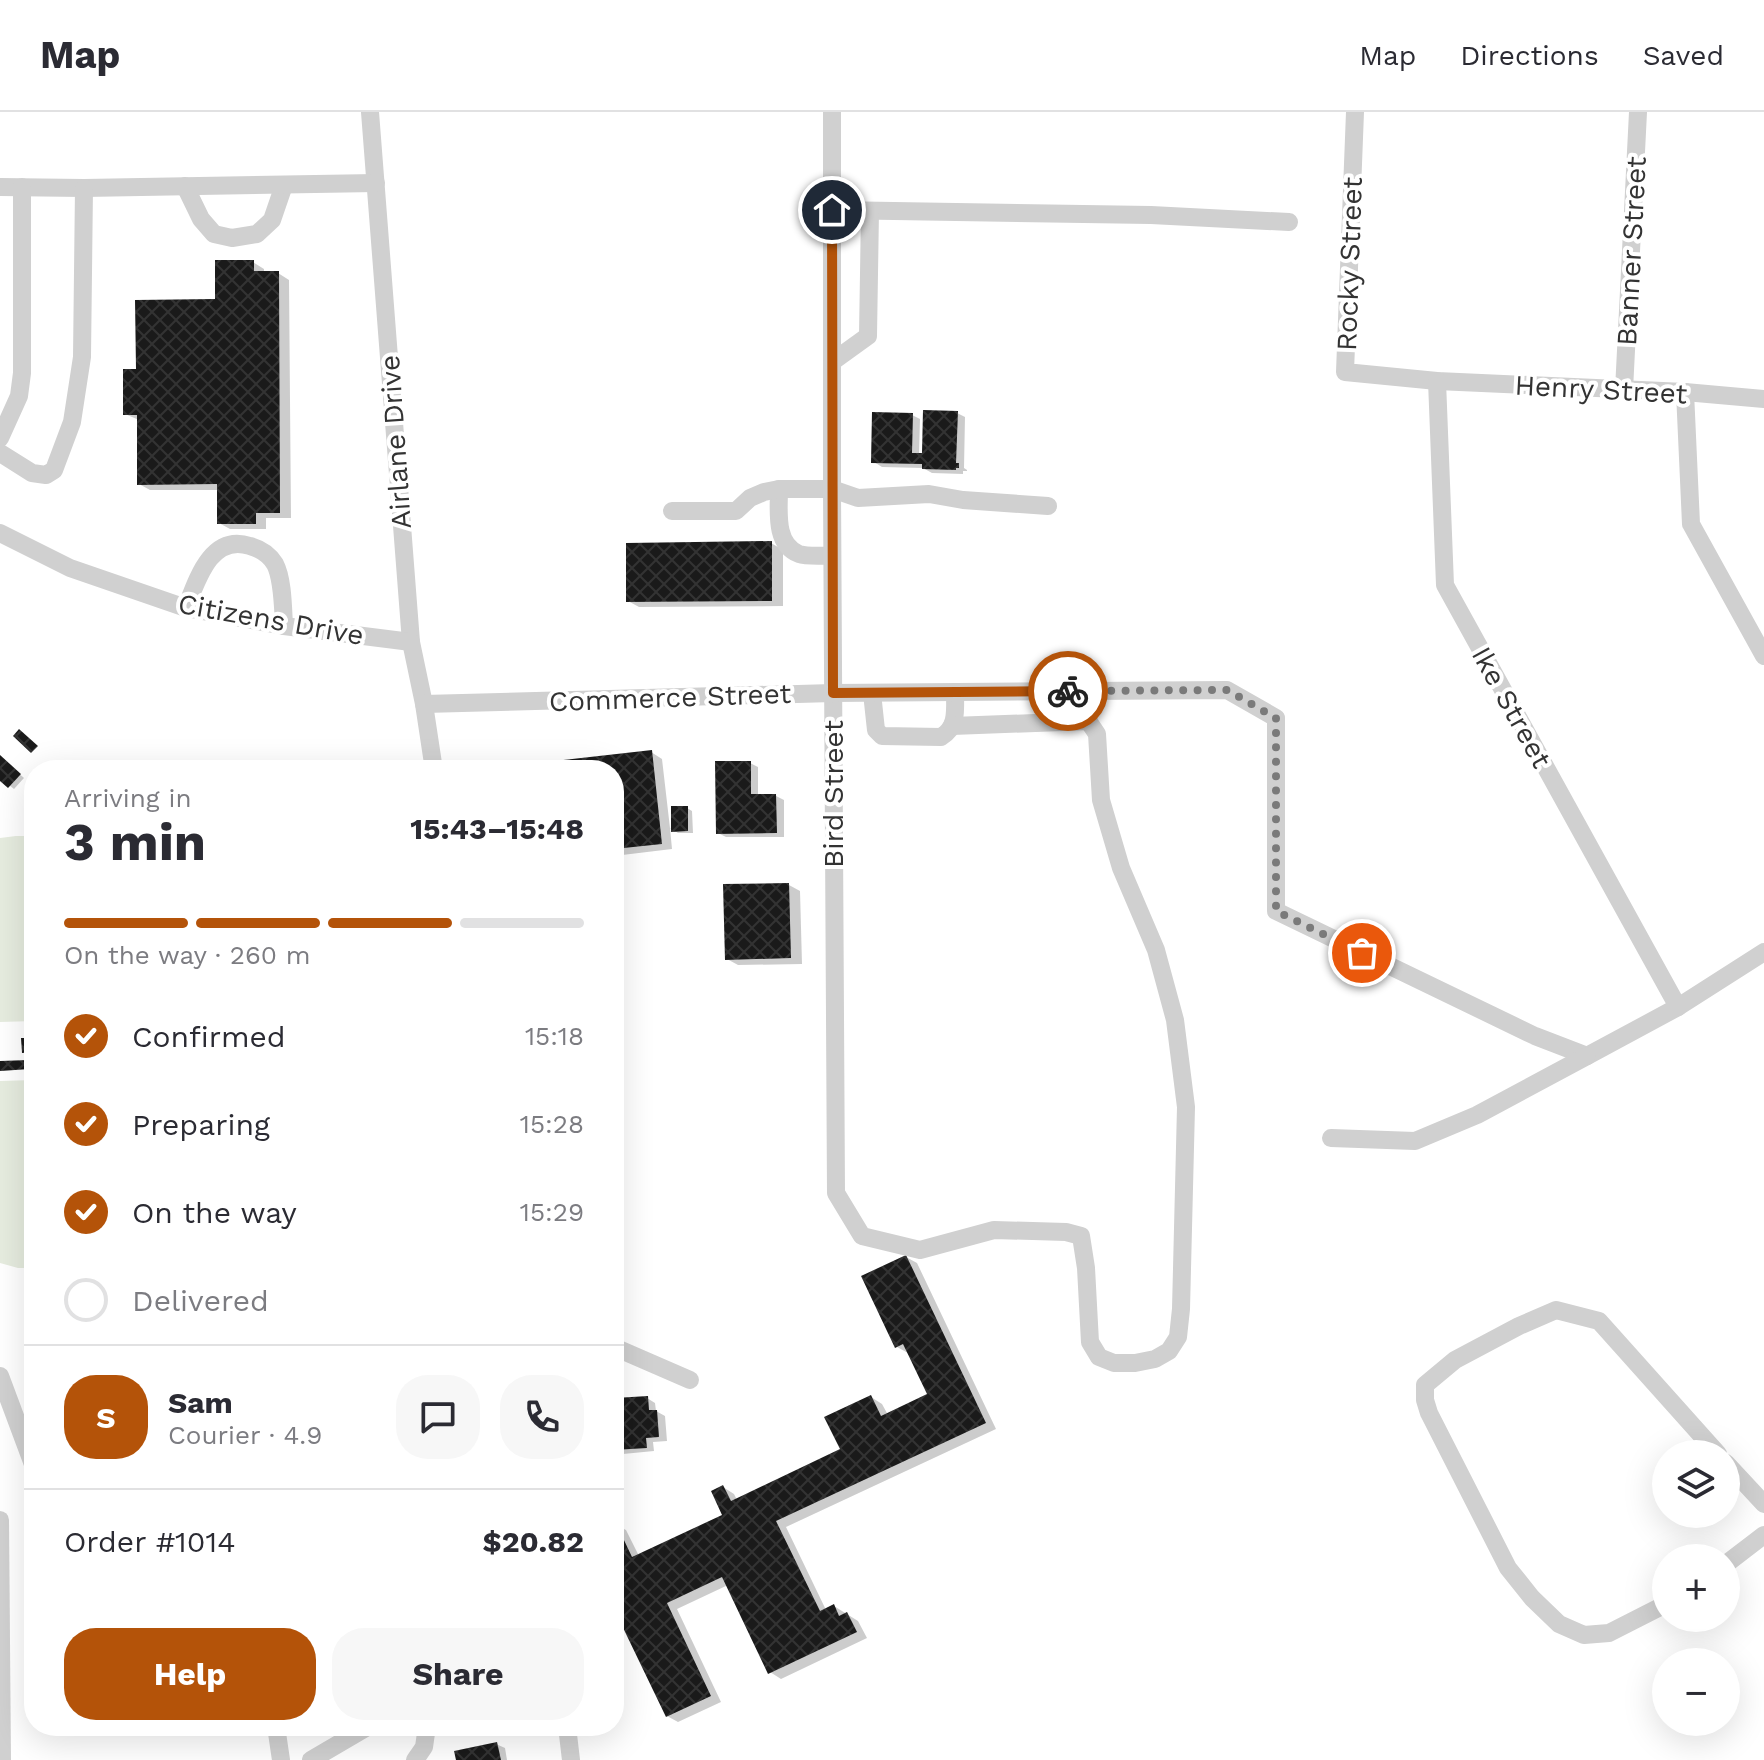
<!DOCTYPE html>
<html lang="en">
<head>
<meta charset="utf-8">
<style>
	:root { --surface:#fff; --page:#f7f7f7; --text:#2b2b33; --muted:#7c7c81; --line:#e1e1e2; --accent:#b45309 }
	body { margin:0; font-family:"Work Sans",sans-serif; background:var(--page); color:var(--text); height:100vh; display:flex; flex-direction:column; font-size:30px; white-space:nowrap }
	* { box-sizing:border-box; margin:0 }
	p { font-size:26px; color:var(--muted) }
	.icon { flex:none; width:44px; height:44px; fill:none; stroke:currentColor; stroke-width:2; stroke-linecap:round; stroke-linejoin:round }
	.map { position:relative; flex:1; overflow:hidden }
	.side { position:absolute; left:24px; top:648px; width:600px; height:976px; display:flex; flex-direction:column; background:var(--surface); border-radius:32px; box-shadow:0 8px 32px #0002 }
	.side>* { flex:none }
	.tools { position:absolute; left:1652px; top:1328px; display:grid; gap:16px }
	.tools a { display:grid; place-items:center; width:88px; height:88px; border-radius:50%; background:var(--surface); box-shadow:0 8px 32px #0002; font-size:40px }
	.pin { position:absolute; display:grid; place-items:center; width:68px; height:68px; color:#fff; margin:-34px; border:4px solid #fff; border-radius:50%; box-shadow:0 2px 8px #0007 }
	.courier { position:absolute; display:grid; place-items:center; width:80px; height:80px; margin:-40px; border:6px solid #b45309; border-radius:50%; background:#fff; color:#222; box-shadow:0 2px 10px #0007 }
	.overview em { font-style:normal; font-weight:700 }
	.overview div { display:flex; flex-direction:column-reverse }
	.overview { display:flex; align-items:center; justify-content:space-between; height:136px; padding:0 40px }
	h1 { font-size:52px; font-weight:700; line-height:60px }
	.bar { display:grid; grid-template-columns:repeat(4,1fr); gap:12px 8px; align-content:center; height:96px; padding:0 40px }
	.bar i { height:10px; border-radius:6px; background:var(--line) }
	.bar .on { background:var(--accent) }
	.bar p { grid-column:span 4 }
	.line { display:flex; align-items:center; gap:20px; padding:0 40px; border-top:2px solid var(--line) }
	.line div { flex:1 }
	.round { display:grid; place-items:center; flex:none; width:84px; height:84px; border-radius:32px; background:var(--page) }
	ol { padding:0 40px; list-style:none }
	li { display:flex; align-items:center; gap:24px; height:88px }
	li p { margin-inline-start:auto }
	li .icon { padding:8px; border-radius:50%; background:var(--accent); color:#fff; stroke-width:4 }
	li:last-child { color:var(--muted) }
	li i { width:44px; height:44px; border:4px solid var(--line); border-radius:50% }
	.primary-button { display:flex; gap:16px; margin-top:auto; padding:16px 40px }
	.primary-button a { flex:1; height:92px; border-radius:32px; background:var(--accent); color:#fff; font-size:32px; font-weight:700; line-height:92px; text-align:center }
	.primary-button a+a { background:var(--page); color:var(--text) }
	header { display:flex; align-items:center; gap:48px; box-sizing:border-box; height:112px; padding:0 40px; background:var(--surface); border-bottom:2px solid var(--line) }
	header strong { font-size:38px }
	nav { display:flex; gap:44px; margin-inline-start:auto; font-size:28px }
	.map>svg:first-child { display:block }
</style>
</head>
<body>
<header>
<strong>Map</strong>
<nav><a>Map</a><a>Directions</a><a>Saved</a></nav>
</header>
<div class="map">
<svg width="1764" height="1648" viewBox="0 0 1764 1648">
	<defs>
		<pattern id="building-cross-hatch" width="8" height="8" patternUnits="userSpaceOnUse" patternTransform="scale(2)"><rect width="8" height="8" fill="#1a1a1a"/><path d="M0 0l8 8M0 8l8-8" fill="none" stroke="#333"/></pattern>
	</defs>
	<rect width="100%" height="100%" fill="#fff"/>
	<g fill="#e6ecdf">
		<path d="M16,724H34V909L0,910V726Z"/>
		<path d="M34,968V1156H18L0,1151V969Z"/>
	</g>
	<g fill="#0003">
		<path d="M253,150L264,157V161H278L289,168L291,406H266V417H230L219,411V378H150L139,372V308L125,302L138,259L217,189Z"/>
		<path d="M957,301L965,305L964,356L967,358V359H963V362L932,361L923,356L882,355L874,350L912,303L920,307L919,343H924Z"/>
		<path d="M771,431L783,438V494L639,495L628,489Z"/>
		<path d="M651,640L662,647L670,716H673L687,696L692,699L693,721H678L670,716L672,737L614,744V658H521Z"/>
		<path d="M0,649L6,650L24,666L14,677L0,666Z"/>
		<path d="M750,651L758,655V684H776L784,688V725H726L718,721Z"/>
		<path d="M789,773L800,779L802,852L738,853L727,847Z"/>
		<path d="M906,1145L917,1151L996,1317L786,1415L826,1498L834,1494L858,1509L867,1526L781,1567L770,1560L728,1473L677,1497L721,1590L678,1610L667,1604L614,1492V1412L626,1418L639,1444L725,1404L723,1375L734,1382L737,1388L842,1338L871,1285L882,1292L888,1303L930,1283L908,1241L897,1235Z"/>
		<path d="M647,1286L655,1291L656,1299L665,1304L667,1329L653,1330L654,1339L623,1342L624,1351L614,1352V1292L617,1294Z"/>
		<path d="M496,1632L505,1636L507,1648H458Z"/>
	</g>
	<g fill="url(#building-cross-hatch)">
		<path d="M215,148H254V159H279L280,401H256V412H217V372L137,373V303H123V257H136L135,188L215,187Z"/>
		<path d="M923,298L958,299L956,351H959V356H956V358L922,357V352L871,351L872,300L913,301L912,341H922Z"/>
		<path d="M772,429V489L626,490V431Z"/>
		<path d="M19,617L38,634L31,641L13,624Z"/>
		<path d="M652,638L662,732L614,737V658H519V653Z"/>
		<path d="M0,643L21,662L8,676L0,669Z"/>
		<path d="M715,649H751V682H776L777,721L716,722Z"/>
		<path d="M671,694H688V719L671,720Z"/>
		<path d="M789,771L791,846L725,848L723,772Z"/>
		<path d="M21,926H34V940L22,941Z"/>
		<path d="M29,948L30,957L0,959V949Z"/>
		<path d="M906,1143L986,1311L776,1409L820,1499L834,1492L839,1504L847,1500L857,1520L768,1562L722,1465L667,1491L711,1584L666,1605L614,1497V1407L632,1445L722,1403L711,1379L723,1373L731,1389L840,1337L824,1305L871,1283L881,1304L927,1282L903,1232L895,1236L861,1164Z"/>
		<path d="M648,1284L649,1298H657L659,1325L646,1326L647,1336L614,1338V1311H616L615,1286Z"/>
		<path d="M497,1630L501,1648H456L454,1639Z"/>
	</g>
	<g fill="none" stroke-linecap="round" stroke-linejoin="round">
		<g stroke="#d0d0d0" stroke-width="18">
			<path d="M370,0L411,530L424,592L434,658"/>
			<path d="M832,0V377L836,1081L862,1124L920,1138L994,1118L1066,1120L1081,1124L1086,1156L1090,1230L1099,1245L1114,1251H1135L1155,1247L1169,1239L1178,1225L1181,1197L1186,995L1175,908L1156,838L1121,756L1101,688L1097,622L1068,579"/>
			<path d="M1355,0L1345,260L1437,269L1685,280L1764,287"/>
			<path d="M185,74L201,107L214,122L232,126L257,122L272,108L284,73"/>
			<path d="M0,75L84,76L376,71"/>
			<path d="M832,98L1151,103L1289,110"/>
			<path d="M832,250L868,224L870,99"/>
			<path d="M1437,269L1445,473L1678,895"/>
			<path d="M1624,278L1638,0"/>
			<path d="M1685,280L1691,412L1764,544"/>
			<path d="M0,326L19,284L22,261V75"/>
			<path d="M0,341L32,361L46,363L54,358L72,310L82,245L84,76"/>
			<path d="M779,377C779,398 774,432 799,442C808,445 823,443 832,444"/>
			<path d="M672,399H736L750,386L764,380L779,377H832L858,386L929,382L963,388L1048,394"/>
			<path d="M0,421L70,456L186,496L284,514L411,530"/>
			<path d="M186,496C197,468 211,421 250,434C261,437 269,442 275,452C283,467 283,497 284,514"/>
			<path d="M872,581L876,618L882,624L941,625C958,615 955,598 955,580"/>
			<path d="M424,592L833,581L1227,578L1276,606V799L1535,924L1587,944L1678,895L1764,840"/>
			<path d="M952,614L1089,609"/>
			<path d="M1331,1026L1415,1029L1477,1003L1587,944"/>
			<path d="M614,1235L690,1268"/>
			<path d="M0,1264L34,1355"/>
			<path d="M1726,1351L1764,1392"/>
			<path d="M0,1408L2,1648"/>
			<path d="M1726,1452L1764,1423"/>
			<path d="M1666,1492L1609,1521L1584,1523L1559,1512L1532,1486L1508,1456L1429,1301L1425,1288V1273L1455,1248L1519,1214L1556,1198L1599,1209L1718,1342"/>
			<path d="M276,1614L281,1648"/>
			<path d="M567,1614L571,1648"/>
			<path d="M311,1648L369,1614"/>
			<path d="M415,1648L424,1635L427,1614"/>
		</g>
	</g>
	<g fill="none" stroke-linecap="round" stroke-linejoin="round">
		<path stroke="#7a7a7a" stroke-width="8" stroke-dasharray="0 14.4" d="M1068,579L1227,578L1276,606V799L1362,841"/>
		<path stroke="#b45309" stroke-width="10" d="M832,98L833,581L1068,579"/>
	</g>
	<g text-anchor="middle" stroke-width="8" stroke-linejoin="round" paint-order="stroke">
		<g font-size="28" fill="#333" stroke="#fff">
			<text transform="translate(1631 139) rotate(-87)" y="10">Banner Street</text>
			<text transform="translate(1349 152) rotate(-88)" y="10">Rocky Street</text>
			<text transform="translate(1601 277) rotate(3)" y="10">Henry Street</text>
			<text transform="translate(395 330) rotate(-94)" y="10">Airlane Drive</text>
			<text transform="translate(271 507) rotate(10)" y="10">Citizens Drive</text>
			<text transform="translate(670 585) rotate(-2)" y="10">Commerce Street</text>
			<text transform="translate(1512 595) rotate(61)" y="10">Ike Street</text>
			<text transform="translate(833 682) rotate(-90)" y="10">Bird Street</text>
		</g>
	</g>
</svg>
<div class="tools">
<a><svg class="icon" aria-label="layers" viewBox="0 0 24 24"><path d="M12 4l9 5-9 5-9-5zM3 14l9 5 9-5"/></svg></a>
<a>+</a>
<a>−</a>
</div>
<div class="pin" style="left:1362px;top:841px;background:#ea580c"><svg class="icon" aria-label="bag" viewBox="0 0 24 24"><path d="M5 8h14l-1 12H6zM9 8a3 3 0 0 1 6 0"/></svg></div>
<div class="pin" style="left:832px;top:98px;background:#1f2937"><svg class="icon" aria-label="home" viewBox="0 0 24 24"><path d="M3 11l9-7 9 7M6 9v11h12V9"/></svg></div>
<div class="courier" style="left:1068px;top:579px"><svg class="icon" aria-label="bike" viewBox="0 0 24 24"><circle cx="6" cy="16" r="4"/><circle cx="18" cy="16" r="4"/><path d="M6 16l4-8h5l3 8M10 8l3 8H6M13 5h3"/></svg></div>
<section class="side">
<div class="overview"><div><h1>3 min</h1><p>Arriving in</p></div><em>15:43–15:48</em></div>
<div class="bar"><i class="on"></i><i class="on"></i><i class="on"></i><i></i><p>On the way · 260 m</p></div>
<ol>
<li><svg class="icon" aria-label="check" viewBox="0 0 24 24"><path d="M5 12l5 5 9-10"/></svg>Confirmed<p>15:18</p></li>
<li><svg class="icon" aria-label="check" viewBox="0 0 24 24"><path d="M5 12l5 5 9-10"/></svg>Preparing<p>15:28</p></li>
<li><svg class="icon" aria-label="check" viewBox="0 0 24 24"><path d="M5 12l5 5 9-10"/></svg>On the way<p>15:29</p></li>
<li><i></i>Delivered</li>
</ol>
<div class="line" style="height:144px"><b class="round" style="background:var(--accent);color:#fff">S</b><div><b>Sam</b><p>Courier · 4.9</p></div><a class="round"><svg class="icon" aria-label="chat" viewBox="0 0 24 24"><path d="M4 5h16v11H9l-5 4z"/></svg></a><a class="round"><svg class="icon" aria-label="phone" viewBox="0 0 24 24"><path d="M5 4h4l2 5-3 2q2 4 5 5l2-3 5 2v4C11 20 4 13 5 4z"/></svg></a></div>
<div class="line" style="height:104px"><div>Order #1014</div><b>$20.82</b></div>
<div class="primary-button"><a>Help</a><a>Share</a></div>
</section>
</div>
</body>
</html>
